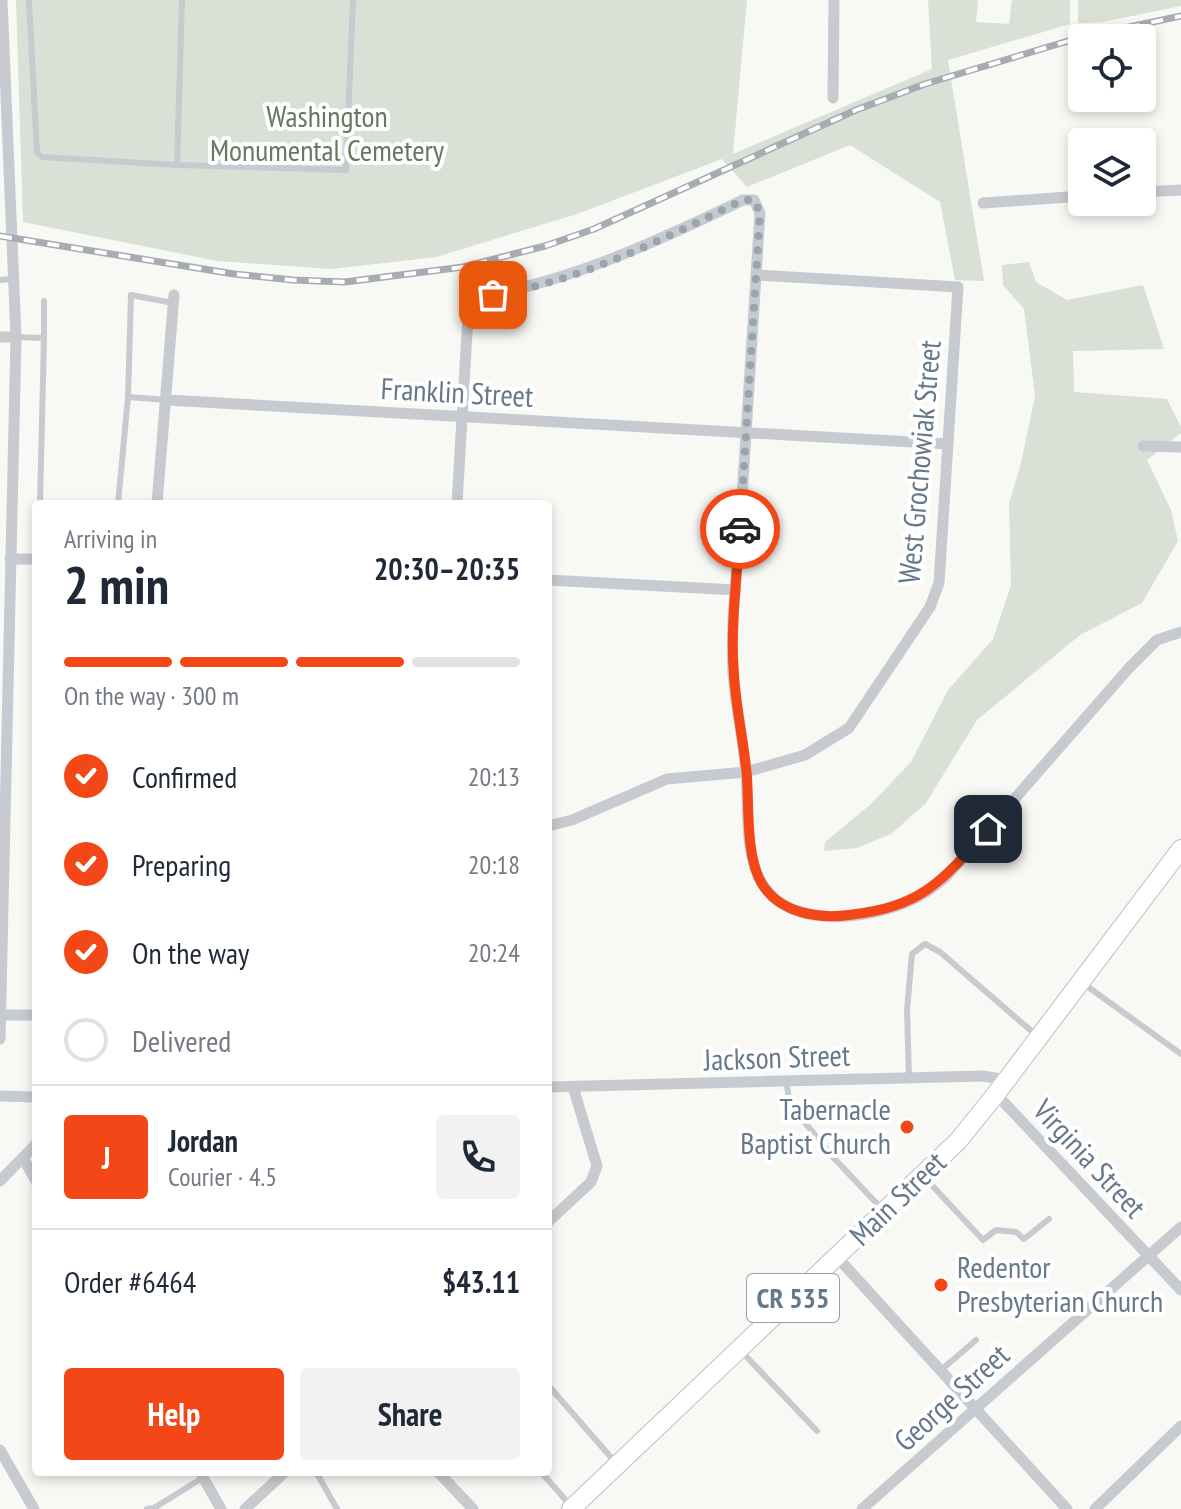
<!DOCTYPE html>
<html lang="en">
<head>
<meta charset="utf-8">
<style>
	:root { --surface:#fff; --page:#f2f2f3; --text:#1f2937; --muted:#747a83; --line:#e0e1e3; --accent:#f44718 }
	body { margin:0; font-family:"PT Sans Narrow",sans-serif; background:var(--page); color:var(--text); height:100vh; display:flex; flex-direction:column; font-size:30px; white-space:nowrap }
	* { box-sizing:border-box; margin:0 }
	p { font-size:26px; color:var(--muted) }
	.icon { flex:none; width:44px; height:44px; fill:none; stroke:currentColor; stroke-width:2; stroke-linecap:round; stroke-linejoin:round }
	.map { position:relative; flex:1; overflow:hidden }
	.sheet { position:absolute; left:32px; top:500px; width:520px; height:976px; display:flex; flex-direction:column; background:var(--surface); border-radius:8px; box-shadow:0 4px 12px #0003 }
	.sheet>* { flex:none }
	.buttons { position:absolute; left:1068px; top:24px; display:grid; gap:16px }
	.buttons a { display:grid; place-items:center; width:88px; height:88px; border-radius:8px; background:var(--surface); box-shadow:0 4px 12px #0003; font-size:40px }
	.pin { position:absolute; display:grid; place-items:center; width:68px; height:68px; color:#fff; margin:-34px; border-radius:16px; box-shadow:0 4px 12px #0006 }
	.courier { position:absolute; display:grid; place-items:center; width:80px; height:80px; margin:-40px; border:6px solid #f44718; border-radius:50%; background:#fff; color:#222; box-shadow:0 2px 10px #0007 }
	.head em { font-style:normal; font-weight:800 }
	.head div { display:flex; flex-direction:column-reverse }
	.head { display:flex; align-items:center; justify-content:space-between; height:136px; padding:0 32px }
	h1 { font-size:52px; font-weight:800; line-height:60px }
	.bar { display:grid; grid-template-columns:repeat(4,1fr); gap:12px 8px; align-content:center; height:96px; padding:0 32px }
	.bar i { height:10px; border-radius:6px; background:var(--line) }
	.bar .active { background:var(--accent) }
	.bar p { grid-column:span 4 }
	.line { display:flex; align-items:center; gap:20px; padding:0 32px; border-top:2px solid var(--line) }
	.line div { flex:1 }
	.round { display:grid; place-items:center; flex:none; width:84px; height:84px; border-radius:8px; background:var(--page) }
	ol { padding:0 32px; list-style:none }
	li { display:flex; align-items:center; gap:24px; height:88px }
	li p { margin-inline-start:auto }
	li .icon { padding:8px; border-radius:50%; background:var(--accent); color:#fff; stroke-width:4 }
	li:last-child { color:var(--muted) }
	li i { width:44px; height:44px; border:4px solid var(--line); border-radius:50% }
	.button { display:flex; gap:16px; margin-top:auto; padding:16px 32px }
	.button a { flex:1; height:92px; border-radius:8px; background:var(--accent); color:#fff; font-size:32px; font-weight:800; line-height:92px; text-align:center }
	.button a+a { background:var(--page); color:var(--text) }
	.map>svg:first-child { display:block }
</style>
</head>
<body>
<div class="map">
<svg width="1181" height="1509" viewBox="0 0 1181 1509">
	<rect width="100%" height="100%" fill="#f8f8f5"/>
	<g fill="#d9e0d5">
		<path d="M16,0H747L733,154L932,69L928,0H978L976,22L1009,24L1012,0H1070V24L948,60L984,281L955,280L940,202L850,145L747,187L722,159L577,214L436,257L332,269L217,261L23,222Z"/>
		<path d="M1078,0H1181V6L1103,22L1078,23Z"/>
		<path d="M1029,262L1036,282L1067,300L1143,285L1164,349L1073,351L1074,392L1167,399L1181,427V433L1147,460L1171,510L1178,541L1142,603L1080,635L977,720L926,803L891,834L857,848L824,851L825,842L871,804L911,762L948,690L993,639L1011,585L1009,504L1021,463L1035,396L1024,309L1003,285L1002,265Z"/>
	</g>
	<g fill="none" stroke-linecap="round" stroke-linejoin="round">
		<g stroke="#babec2" stroke-width="20">
			<path id="primary" d="M571,1509L958,1141L996,1094L1181,849"/>
		</g>
		<g stroke="#c7cbcf" stroke-width="6">
			<path d="M29,0L37,153L42,157L177,165L182,0"/>
			<path d="M177,165L346,170L353,0"/>
			<path d="M0,280L13,279"/>
			<path d="M44,301V338"/>
			<path d="M16,337L44,338L40,504"/>
			<path d="M128,397L131,295L173,303"/>
			<path d="M118,504L128,397L167,400"/>
			<path d="M1084,984L1181,1054"/>
			<path d="M909,1078L907,1010L912,954L925,944L940,952L1036,1035"/>
			<path d="M786,1081L790,1104L831,1155L882,1209"/>
			<path d="M925,1178L983,1240L996,1230L1016,1232L1024,1239L1049,1219"/>
			<path d="M742,1352L817,1431"/>
			<path d="M940,1371L976,1340"/>
			<path d="M548,1385L615,1462"/>
			<path d="M316,1472L337,1509"/>
			<path d="M541,1472L570,1505"/>
			<path d="M147,1509L154,1508L204,1477"/>
		</g>
		<g stroke="#c7cbcf" stroke-width="11">
			<path d="M833,98L834,0"/>
			<path d="M1142,192L1181,190"/>
			<path d="M983,203L1082,196"/>
			<path d="M0,337H16"/>
			<path d="M167,400L948,444"/>
			<path d="M1143,446L1181,447"/>
			<path d="M157,504L174,295"/>
			<path d="M457,504L469,299C567,283 654,243 743,200H754L760,213C754,318 746,423 740,528C737,575 730,627 733,674C736,708 744,742 746,776C749,809 744,854 762,883C790,932 876,919 918,897C929,891 938,884 947,876L1129,668L1157,640L1181,632"/>
			<path d="M10,559H36"/>
			<path d="M548,580L736,590"/>
			<path d="M548,826L572,820L667,779L746,772L805,755L849,728L930,607L939,583L958,287L756,275"/>
			<path d="M0,1015H36"/>
			<path d="M0,1039L16,337L2,0"/>
			<path d="M548,1087L983,1076L1007,1080"/>
			<path d="M996,1094L1181,1290"/>
			<path d="M0,1096L36,1097"/>
			<path d="M23,1158L36,1181"/>
			<path d="M0,1181L36,1144"/>
			<path d="M548,1222L591,1182L597,1166L573,1087"/>
			<path d="M837,1257L1067,1509"/>
			<path d="M0,1450L34,1509"/>
			<path d="M200,1472L221,1509"/>
			<path d="M438,1472L473,1509"/>
			<path d="M245,1509L285,1472"/>
			<path d="M862,1509L1181,1227"/>
			<path d="M1095,1509L1181,1426"/>
		</g>
		<use href="#primary" stroke="#fff" stroke-width="18"/>
		<g stroke="#a5acb2" stroke-width="7">
			<path id="rail" d="M0,236L234,274L293,280L345,282L463,267L545,246L594,229L856,110L925,84L1078,38L1181,16"/>
		</g>
		<use href="#rail" stroke="#fff" stroke-width="4" stroke-dasharray="12" stroke-linecap="butt"/>
	</g>
	<g fill="none" stroke-linecap="round" stroke-linejoin="round">
		<path stroke="#98a5af" stroke-width="8" stroke-dasharray="0 14.4" d="M493,295C581,281 663,239 743,200H754L760,213L740,529"/>
		<path stroke="#f44718" stroke-width="10" d="M740,529C737,576 730,629 734,675C736,709 744,743 747,777C749,808 746,858 762,884C780,913 818,919 849,915C921,907 942,882 988,829"/>
	</g>
	<g fill="#f44718" stroke="#fff" stroke-width="3">
		<circle cx="907" cy="1127" r="8"/>
		<circle cx="941" cy="1285" r="8"/>
	</g>
	<g text-anchor="middle" stroke-width="8" stroke-linejoin="round" paint-order="stroke">
		<rect fill="#fff" stroke="#92a1ac" stroke-width="2" x="747" y="1274" width="92" height="48" rx="6"/>
		<g font-size="28" font-weight="bold" fill="#647989">
			<text x="793" y="1308">CR 535</text>
		</g>
		<g font-size="30" fill="#667a5f" stroke="#fff">
			<text x="327" y="127">Washington<tspan x="327" dy="34">Monumental Cemetery</tspan></text>
		</g>
		<g font-size="30" fill="#647989" stroke="#fff">
			<text transform="translate(457 393) rotate(3)" y="10">Franklin Street</text>
			<text transform="translate(920 462) rotate(-85)" y="10">West Grochowiak Street</text>
			<text transform="translate(777 1058) rotate(-2)" y="10">Jackson Street</text>
			<text transform="translate(1089 1159) rotate(47)" y="10">Virginia Street</text>
			<text transform="translate(898 1199) rotate(-44)" y="10">Main Street</text>
			<text transform="translate(952 1398) rotate(-42)" y="10">George Street</text>
		</g>
		<g font-size="30" fill="#647989" stroke="#fff" text-anchor="end">
			<text x="891" y="1120">Tabernacle<tspan x="891" dy="34">Baptist Church</tspan></text>
			<text x="957" y="1278" text-anchor="start">Redentor<tspan x="957" dy="34">Presbyterian Church</tspan></text>
		</g>
	</g>
</svg>
<div class="buttons">
<a><svg class="icon" aria-label="locate" viewBox="0 0 24 24"><circle cx="12" cy="12" r="6"/><path d="M12 2v4M12 18v4M2 12h4M18 12h4"/></svg></a>
<a><svg class="icon" aria-label="layers" viewBox="0 0 24 24"><path d="M12 4l9 5-9 5-9-5zM3 14l9 5 9-5"/></svg></a>
</div>
<div class="pin" style="left:493px;top:295px;background:#ea580c"><svg class="icon" aria-label="bag" viewBox="0 0 24 24"><path d="M5 8h14l-1 12H6zM9 8a3 3 0 0 1 6 0"/></svg></div>
<div class="pin" style="left:988px;top:829px;background:#1f2937"><svg class="icon" aria-label="home" viewBox="0 0 24 24"><path d="M3 11l9-7 9 7M6 9v11h12V9"/></svg></div>
<div class="courier" style="left:740px;top:529px"><svg class="icon" aria-label="car" viewBox="0 0 24 24"><path d="M5 17H2v-5l4-1 3-4h7l3 4 3 1v5h-3M9 17h6M6 11h13"/><circle cx="7" cy="17" r="2"/><circle cx="17" cy="17" r="2"/></svg></div>
<section class="sheet">
<div class="head"><div><h1>2 min</h1><p>Arriving in</p></div><em>20:30–20:35</em></div>
<div class="bar"><i class="active"></i><i class="active"></i><i class="active"></i><i></i><p>On the way · 300 m</p></div>
<ol>
<li><svg class="icon" aria-label="check" viewBox="0 0 24 24"><path d="M5 12l5 5 9-10"/></svg>Confirmed<p>20:13</p></li>
<li><svg class="icon" aria-label="check" viewBox="0 0 24 24"><path d="M5 12l5 5 9-10"/></svg>Preparing<p>20:18</p></li>
<li><svg class="icon" aria-label="check" viewBox="0 0 24 24"><path d="M5 12l5 5 9-10"/></svg>On the way<p>20:24</p></li>
<li><i></i>Delivered</li>
</ol>
<div class="line" style="height:144px"><b class="round" style="background:var(--accent);color:#fff">J</b><div><b>Jordan</b><p>Courier · 4.5</p></div><a class="round"><svg class="icon" aria-label="phone" viewBox="0 0 24 24"><path d="M5 4h4l2 5-3 2q2 4 5 5l2-3 5 2v4C11 20 4 13 5 4z"/></svg></a></div>
<div class="line" style="height:104px"><div>Order #6464</div><b>$43.11</b></div>
<div class="button"><a>Help</a><a>Share</a></div>
</section>
</div>
</body>
</html>
